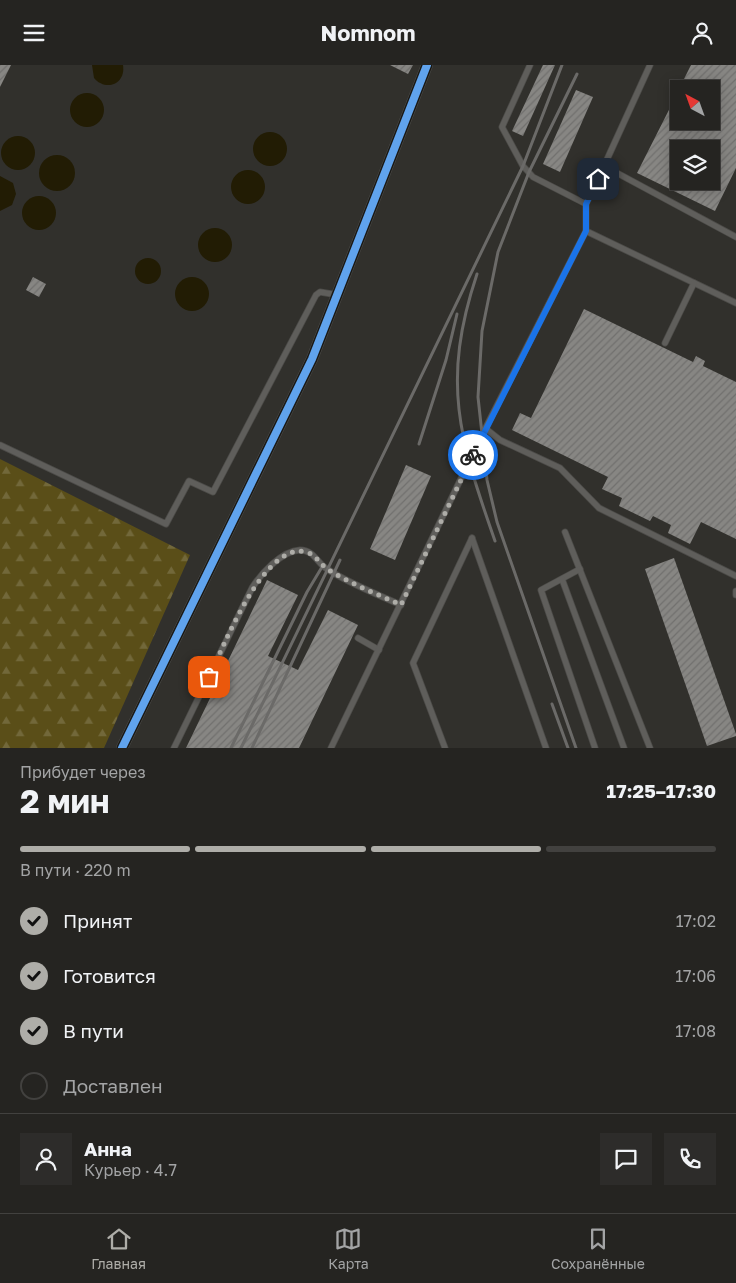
<!DOCTYPE html>
<html lang="ru">
<head>
<meta charset="utf-8">
<style>
	:root { --surface:#252421; --page:#2d2c2a; --text:#f1f3f6; --muted:#a3a4a5; --line:#42413f; --accent:#aeada8 }
	body { margin:0; font-family:"Golos Text",sans-serif; background:var(--page); color:var(--text); height:100vh; display:flex; flex-direction:column; font-size:19px; white-space:nowrap }
	* { box-sizing:border-box; margin:0 }
	p { font-size:16px; color:var(--muted) }
	.icon { flex:none; width:28px; height:28px; fill:none; stroke:currentColor; stroke-width:2; stroke-linecap:round; stroke-linejoin:round }
	.map { position:relative; height:683px; overflow:hidden }
	.details { display:flex; flex-direction:column; background:var(--surface); flex:1 }
	.details>* { flex:none }
	.needle { width:32px; rotate:319deg }
	.buttons { position:absolute; left:670px; top:15px; display:grid; gap:10px }
	.buttons a { display:grid; place-items:center; width:50px; height:50px; border-radius:0px; background:var(--surface); box-shadow:0 2px 12px #0003,0 0 0 1px var(--line); font-size:25px }
	.pin { position:absolute; display:grid; place-items:center; width:42px; height:42px; color:#fff; margin:-21px; border-radius:10px; box-shadow:0 2px 8px #0006 }
	.courier { position:absolute; display:grid; place-items:center; width:50px; height:50px; margin:-25px; border:4px solid #1a73e8; border-radius:50%; background:#fff; color:#222; box-shadow:0 1px 6px #0007 }
	.summary em { font-style:normal; font-weight:700 }
	.summary div { display:flex; flex-direction:column-reverse }
	.summary { display:flex; align-items:center; justify-content:space-between; height:85px; padding:0 20px }
	h1 { font-size:32px; font-weight:700; line-height:38px }
	.bar { display:grid; grid-template-columns:repeat(4,1fr); gap:8px 5px; align-content:center; height:60px; padding:0 20px }
	.bar i { height:6px; border-radius:4px; background:var(--line) }
	.bar .active { background:var(--accent) }
	.bar p { grid-column:span 4 }
	.line { display:flex; align-items:center; gap:12px; padding:0 20px; border-top:1px solid var(--line) }
	.line div { flex:1 }
	.round { display:grid; place-items:center; flex:none; width:52px; height:52px; border-radius:0px; background:var(--page) }
	ol { padding:0 20px; list-style:none }
	li { display:flex; align-items:center; gap:15px; height:55px }
	li p { margin-inline-start:auto }
	li .icon { padding:5px; border-radius:50%; background:var(--accent); color:#111; stroke-width:4 }
	li:last-child { color:var(--muted) }
	li i { width:28px; height:28px; border:2px solid var(--line); border-radius:50% }
	header { display:flex; justify-content:space-between; align-items:center; height:65px; padding:0 20px; background:var(--surface); font-size:22px; font-weight:700 }
	.dock { display:flex; justify-content:space-around; align-items:center; height:70px; border-top:1px solid var(--line); background:var(--surface); font-size:14px; color:var(--muted) }
	.dock a { display:grid; justify-items:center; gap:2px }
	.dock .active { color:var(--accent) }
	.map>svg:first-child { display:block }
</style>
</head>
<body>
<header><svg class="icon" aria-label="menu" viewBox="0 0 24 24"><path d="M4 6h16M4 12h16M4 18h16"/></svg>Nomnom<svg class="icon" aria-label="person" viewBox="0 0 24 24"><circle cx="12" cy="8" r="4"/><path d="M4 21q1-7 8-7t8 7"/></svg></header>
<div class="map">
<svg width="736" height="683" viewBox="0 0 736 683">
	<defs>
		<pattern id="forest-firs" width="22" height="20" patternUnits="userSpaceOnUse" patternTransform="scale(1.25)"><rect width="22" height="20" fill="#5a4e18"/><path d="M5 1l3.5 6h-7zM16 11l3.5 6h-7z" fill="#72683a"/></pattern>
		<pattern id="building-hatch" width="6" height="6" patternUnits="userSpaceOnUse" patternTransform="scale(1.25)"><rect width="6" height="6" fill="#878683"/><path d="M-1 1l2-2M0 6l6-6M5 7l2-2" fill="none" stroke="#71706e"/></pattern>
	</defs>
	<rect width="100%" height="100%" fill="#31302c"/>
	<path fill="url(#forest-firs)" d="M0,394L190,490L104,683H0Z"/>
	<g fill="#221c04">
		<path d="M92,0H123C126,19 106,27 94,13Z"/>
		<circle cx="87" cy="45" r="17"/>
		<circle cx="270" cy="84" r="17"/>
		<circle cx="18" cy="88" r="17"/>
		<circle cx="57" cy="108" r="18"/>
		<circle cx="248" cy="122" r="17"/>
		<path d="M0,111L13,118L16,129L12,140L0,146Z"/>
		<circle cx="39" cy="148" r="17"/>
		<circle cx="215" cy="180" r="17"/>
		<circle cx="148" cy="206" r="13"/>
		<circle cx="192" cy="229" r="17"/>
	</g>
	<g fill="url(#building-hatch)" fill-rule="evenodd">
		<path d="M0,0H11L0,22Z"/>
		<path d="M390,0H413L408,9Z"/>
		<path d="M543,0H555L523,71L512,66Z"/>
		<path d="M691,0H736V103L715,146L637,108L679,25V56H711V24H679ZM679,84H711V116H679Z"/>
		<path d="M576,25L593,32L560,107L543,99Z"/>
		<path d="M33,212L46,219L39,232L26,225Z"/>
		<path d="M584,244L693,297L696,291L705,296L703,301L736,317V474L701,457L690,479L668,468L671,460L653,451L650,456L619,441L622,433L602,424L608,412L512,365L520,348L531,353Z"/>
		<path d="M406,400L431,411L395,495L370,484Z"/>
		<path d="M674,493L736,669V671L707,681L645,504Z"/>
		<path d="M267,515L298,530L268,591L298,605L328,545L358,560L299,683H186Z"/>
	</g>
	<g fill="none" stroke-linecap="round" stroke-linejoin="round">
		<g stroke="#4c4b48" stroke-width="7">
			<g id="service">
				<path d="M530,0L502,62L523,101L533,112L586,139"/>
				<path d="M604,101L650,0"/>
				<path d="M736,172L604,101L586,139V166L736,238"/>
				<path d="M665,278L694,218"/>
				<path d="M486,364L500,375L560,403L599,443L736,511"/>
				<path d="M0,380L166,459L189,416L213,427L316,230L320,227L338,230"/>
				<path d="M565,467L650,683"/>
				<path d="M472,473L546,683"/>
				<path d="M580,504L541,525L595,683"/>
				<path d="M562,514L624,683"/>
				<path d="M736,526V530"/>
				<path d="M358,573L379,585"/>
				<path d="M174,683L252,523C261,509 281,486 300,485C314,485 317,498 327,504C350,519 377,529 401,540"/>
				<path d="M331,683L482,370L586,166"/>
				<path d="M445,683L413,598L472,473"/>
			</g>
		</g>
		<g stroke="#4c4b48" stroke-width="12">
			<path id="minor" d="M122,683L312,294L427,0"/>
		</g>
		<use href="#service" stroke="#5f5e5b" stroke-width="5.5"/>
		<use href="#minor" stroke="#5f5e5b" stroke-width="11"/>
		<g stroke="#6b6a68" stroke-width="3">
			<path d="M477,209C441,317 459,373 495,476"/>
			<path d="M419,379L446,295L457,249"/>
			<path d="M552,639L568,683"/>
			<path d="M231,683L307,527L322,502"/>
			<path d="M241,683L523,101L562,0"/>
			<path d="M252,683L340,495"/>
			<path d="M576,683L497,457L487,415L478,332L482,266L498,187L529,107L577,9"/>
		</g>
		<g stroke="#1a1916" stroke-width="11">
			<path id="cycleway" d="M122,683L312,294L427,0"/>
		</g>
		<use href="#cycleway" stroke="#60a3ed" stroke-width="8"/>
	</g>
	<g fill="none" stroke-linecap="round" stroke-linejoin="round">
		<path stroke="#aeada8" stroke-width="5" stroke-dasharray="0 9" d="M209,612C223,583 264,476 306,487C316,489 320,500 329,505C351,519 377,529 401,540L473,390"/>
		<path stroke="#1a73e8" stroke-width="6" d="M473,390L586,166V139L598,114"/>
	</g>
</svg>
<div class="buttons">
<a><svg class="needle" viewBox="-14 -14 28 28"><path d="M0-13l5 13h-10z" fill="#e53935"/><path d="M0 13l5-13h-10z" fill="#a3a4a5"/></svg></a>
<a><svg class="icon" aria-label="layers" viewBox="0 0 24 24"><path d="M12 4l9 5-9 5-9-5zM3 14l9 5 9-5"/></svg></a>
</div>
<div class="pin" style="left:209px;top:612px;background:#ea580c"><svg class="icon" aria-label="bag" viewBox="0 0 24 24"><path d="M5 8h14l-1 12H6zM9 8a3 3 0 0 1 6 0"/></svg></div>
<div class="pin" style="left:598px;top:114px;background:#1f2937"><svg class="icon" aria-label="home" viewBox="0 0 24 24"><path d="M3 11l9-7 9 7M6 9v11h12V9"/></svg></div>
<div class="courier" style="left:473px;top:390px"><svg class="icon" aria-label="bike" viewBox="0 0 24 24"><circle cx="6" cy="16" r="4"/><circle cx="18" cy="16" r="4"/><path d="M6 16l4-8h5l3 8M10 8l3 8H6M13 5h3"/></svg></div>
</div>
<section class="details">
<div class="summary"><div><h1>2 мин</h1><p>Прибудет через</p></div><em>17:25–17:30</em></div>
<div class="bar"><i class="active"></i><i class="active"></i><i class="active"></i><i></i><p>В пути · 220 m</p></div>
<ol>
<li><svg class="icon" aria-label="check" viewBox="0 0 24 24"><path d="M5 12l5 5 9-10"/></svg>Принят<p>17:02</p></li>
<li><svg class="icon" aria-label="check" viewBox="0 0 24 24"><path d="M5 12l5 5 9-10"/></svg>Готовится<p>17:06</p></li>
<li><svg class="icon" aria-label="check" viewBox="0 0 24 24"><path d="M5 12l5 5 9-10"/></svg>В пути<p>17:08</p></li>
<li><i></i>Доставлен</li>
</ol>
<div class="line" style="height:90px"><a class="round"><svg class="icon" aria-label="person" viewBox="0 0 24 24"><circle cx="12" cy="8" r="4"/><path d="M4 21q1-7 8-7t8 7"/></svg></a><div><b>Анна</b><p>Курьер · 4.7</p></div><a class="round"><svg class="icon" aria-label="chat" viewBox="0 0 24 24"><path d="M4 5h16v11H9l-5 4z"/></svg></a><a class="round"><svg class="icon" aria-label="phone" viewBox="0 0 24 24"><path d="M5 4h4l2 5-3 2q2 4 5 5l2-3 5 2v4C11 20 4 13 5 4z"/></svg></a></div>
</section>
<nav class="dock">
<a class="active"><svg class="icon" aria-label="home" viewBox="0 0 24 24"><path d="M3 11l9-7 9 7M6 9v11h12V9"/></svg>Главная</a>
<a><svg class="icon" aria-label="map" viewBox="0 0 24 24"><path d="M3 6l6-2 6 2 6-2v14l-6 2-6-2-6 2zM9 4v14M15 6v14"/></svg>Карта</a>
<a><svg class="icon" aria-label="saved" viewBox="0 0 24 24"><path d="M7 4h10v16l-5-4-5 4z"/></svg>Сохранённые</a>
</nav>
</body>
</html>
